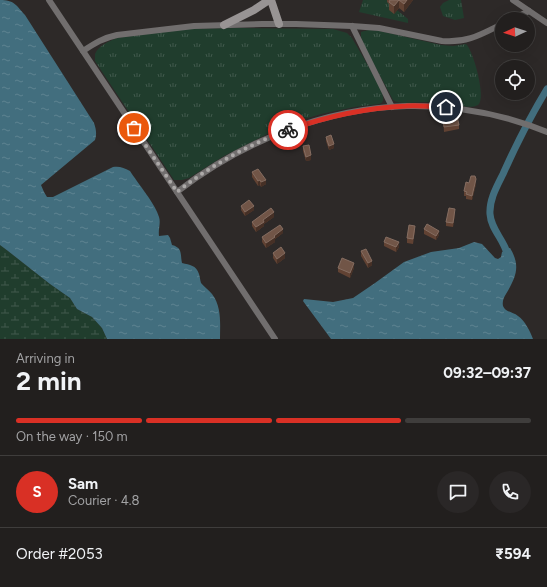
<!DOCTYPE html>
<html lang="en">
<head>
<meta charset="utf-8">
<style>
	:root { --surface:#221f1e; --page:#2a2727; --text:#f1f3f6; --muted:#a2a2a4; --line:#3f3d3c; --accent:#d93025 }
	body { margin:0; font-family:Figtree,sans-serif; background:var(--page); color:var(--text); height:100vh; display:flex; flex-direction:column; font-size:15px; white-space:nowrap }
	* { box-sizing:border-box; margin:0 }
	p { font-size:13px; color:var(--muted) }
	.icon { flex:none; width:22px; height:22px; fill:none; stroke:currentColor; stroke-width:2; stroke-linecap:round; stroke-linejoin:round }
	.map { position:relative; height:339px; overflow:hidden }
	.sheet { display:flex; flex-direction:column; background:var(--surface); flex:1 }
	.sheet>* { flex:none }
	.needle { width:26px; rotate:267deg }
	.tools { position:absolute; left:495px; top:12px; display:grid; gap:8px }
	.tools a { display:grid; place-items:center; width:40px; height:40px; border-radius:50%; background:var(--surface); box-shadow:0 4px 16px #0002,0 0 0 1px var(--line); font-size:20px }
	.pin { position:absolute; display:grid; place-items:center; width:34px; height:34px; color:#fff; margin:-17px; border:2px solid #fff; border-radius:50%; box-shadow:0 1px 4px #0007 }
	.courier { position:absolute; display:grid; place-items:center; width:40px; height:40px; margin:-20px; border:3px solid #d93025; border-radius:50%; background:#fff; color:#222; box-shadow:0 1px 5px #0007 }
	.headline em { font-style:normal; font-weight:700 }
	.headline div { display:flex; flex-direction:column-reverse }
	.headline { display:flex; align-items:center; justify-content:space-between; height:68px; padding:0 16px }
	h1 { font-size:26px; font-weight:700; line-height:30px }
	.bar { display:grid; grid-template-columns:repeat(4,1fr); gap:6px 4px; align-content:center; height:48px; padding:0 16px }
	.bar i { height:5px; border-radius:3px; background:var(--line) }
	.bar .active { background:var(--accent) }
	.bar p { grid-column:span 4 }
	.line { display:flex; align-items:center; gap:10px; padding:0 16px; border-top:1px solid var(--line) }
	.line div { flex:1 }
	.round { display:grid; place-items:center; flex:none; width:42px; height:42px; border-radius:21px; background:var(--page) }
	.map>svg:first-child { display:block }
</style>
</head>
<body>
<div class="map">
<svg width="547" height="339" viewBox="0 0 547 339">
	<defs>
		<pattern id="grass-tufts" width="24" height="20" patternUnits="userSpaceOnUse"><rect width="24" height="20" fill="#203d2d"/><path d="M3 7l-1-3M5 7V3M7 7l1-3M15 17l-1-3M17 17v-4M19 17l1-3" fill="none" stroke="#41594c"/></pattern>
		<pattern id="wetland-marsh" width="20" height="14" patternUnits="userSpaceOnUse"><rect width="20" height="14" fill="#203d2d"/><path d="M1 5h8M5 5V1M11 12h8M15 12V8" fill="none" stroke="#41594c"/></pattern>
		<pattern id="water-ripples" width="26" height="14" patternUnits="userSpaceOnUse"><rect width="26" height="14" fill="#426e7e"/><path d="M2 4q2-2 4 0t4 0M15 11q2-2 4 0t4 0" fill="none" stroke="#5e8391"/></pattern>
	</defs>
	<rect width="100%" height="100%" fill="#2d2928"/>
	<g fill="url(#grass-tufts)">
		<path d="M363,0H388L397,10L408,19V23L359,12Z"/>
		<path d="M449,0H461L464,18L455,20L443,16L440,7L443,3Z"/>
		<path d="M240,28L333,29L347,33L352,38C357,47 383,89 383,97C384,101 382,103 379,104L354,107L321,114L285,125L224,156L189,178L182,180H174L95,61C95,60 95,55 95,54C98,46 109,41 117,38L185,29Z"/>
		<path d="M369,30L380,31L441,45L453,46L466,44C473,50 487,99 478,105C469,110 453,103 444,103C437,102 430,102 423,102C413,102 401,105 393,100L364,46L361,37V32L364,31Z"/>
	</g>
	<path fill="url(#wetland-marsh)" d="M0,245L8,251L50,284L70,298L77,309L92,317L102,328L107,339H0Z"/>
	<g fill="url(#water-ripples)">
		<path d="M0,0C14,0 16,5 25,15L94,123C96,129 97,134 95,140L41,185L44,192L47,197H53L113,167C120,166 124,168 130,171C137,182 156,205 159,217C161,223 158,229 159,236L168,235L170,238L172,245C183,248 180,254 182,263C190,265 196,265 199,274C200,277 200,280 201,283C204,287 209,290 212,294C222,307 220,324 220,339H107L102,328L92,317L77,309L70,298L50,284L8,251L0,245Z"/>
		<path d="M474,242L482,244L495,258L498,259L501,257L502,252L510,248C521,266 516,277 506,294C504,297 502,301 503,306C505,312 513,312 518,316C525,321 530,331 533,339H331L303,301L304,299L333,302L353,298L375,283L404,262L431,252L459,248Z"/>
	</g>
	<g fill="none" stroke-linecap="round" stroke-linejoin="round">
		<path stroke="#426e7e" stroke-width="7" d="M508,259C507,242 491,231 490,214C489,200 497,186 503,174C516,145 530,117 547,89"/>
		<g stroke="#716e6e" stroke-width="6">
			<path d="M49,0L275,339"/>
			<path d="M513,0L547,23"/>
			<path d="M513,19L529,11"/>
			<path d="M352,26L392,107"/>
			<path d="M83,51C95,43 103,38 117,35L194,26L262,24H296L352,26L379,28L442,41C467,43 480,35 502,24"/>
			<path d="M177,192C241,142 325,108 407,106C455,105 503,114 547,132"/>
		</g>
		<g stroke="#989494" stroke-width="8">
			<path d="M271,0L279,24"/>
			<path d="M224,25L254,10L269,0"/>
		</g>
	</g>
	<g fill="#614233">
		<path d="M387,0H413L404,12L399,8L394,14L389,10V4L387,2Z"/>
		<path d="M443,118L459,125V129L444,132Z"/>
		<path d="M326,137L334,148L329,150L326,141Z"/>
		<path d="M303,146L311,160L306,161L303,151Z"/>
		<path d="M252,172L266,184L261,187L260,185L258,186L252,177Z"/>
		<path d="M476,184L472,200L466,199V196H464V191Z"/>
		<path d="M241,206L254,210L245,216L241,210Z"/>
		<path d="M455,214L453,227L446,226V222Z"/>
		<path d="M274,217L264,224V226L256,232L252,226V222Z"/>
		<path d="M424,229L439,235L436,240L424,234Z"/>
		<path d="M415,230L413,244L407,243V238Z"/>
		<path d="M283,233L275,239V242L266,248L262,242V237Z"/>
		<path d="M384,242L399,247L396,252L384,246Z"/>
		<path d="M361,251L372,265L368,268L361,256Z"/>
		<path d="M273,253L285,258L277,264L273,258Z"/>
		<path d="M338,268H354L350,278L338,272Z"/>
	</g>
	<g fill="#463026">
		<path d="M399,0V8L394,14V6Z"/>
		<path d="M407,0H413L404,12V4Z"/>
		<path d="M334,144V148L329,150V146Z"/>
		<path d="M311,155V160L306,161V157Z"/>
		<path d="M476,179V184L472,200V196Z"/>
		<path d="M260,180V185L258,186V181Z"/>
		<path d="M266,180V184L261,187V182Z"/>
		<path d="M254,206V210L245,216V212Z"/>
		<path d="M455,209V214L453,227V223Z"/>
		<path d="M274,212V217L264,224V226L256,232V227L263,220Z"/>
		<path d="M283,229V233L275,239V242L266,248V243L274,236Z"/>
		<path d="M439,231V235L436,240V236Z"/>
		<path d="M399,242V247L396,252V247Z"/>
		<path d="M285,253V258L277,264V259Z"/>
		<path d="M372,261V265L368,268V263Z"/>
		<path d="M354,263V268L350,278V273Z"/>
	</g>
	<g fill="#715547" stroke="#856d61">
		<path d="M390,0H407L404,4L399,0L394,6L389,2Z"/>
		<path d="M457,116L459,125L444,127L443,118Z"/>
		<path d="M331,135L334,144L329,146L326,137Z"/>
		<path d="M309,145L311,155L306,157L303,146Z"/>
		<path d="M258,169L266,180L261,182L260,180L258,181L252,172Z"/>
		<path d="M471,176H475L476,179L472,196L466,194L467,192L464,191L466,182L469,183Z"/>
		<path d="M249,200L254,206L245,212L241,206Z"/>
		<path d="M271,208L274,212L263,220L264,222L256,227L252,222Z"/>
		<path d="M449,208L455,209L453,223L446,222Z"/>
		<path d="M427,224L439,231L436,236L424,229Z"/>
		<path d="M280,225L283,229L274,236L275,237L266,243L262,237Z"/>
		<path d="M409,225L415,226L413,239L407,238Z"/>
		<path d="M386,237L399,242L396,247L384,242Z"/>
		<path d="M281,247L285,253L277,259L273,253Z"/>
		<path d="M366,249L372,261L368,263L361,251Z"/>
		<path d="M342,258L354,263L350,273L338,268Z"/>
	</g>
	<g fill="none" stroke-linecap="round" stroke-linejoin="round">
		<path stroke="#adaaa9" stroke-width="4" stroke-dasharray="0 7.2" d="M134,128L177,192C210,166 248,145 288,130"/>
		<path stroke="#d93025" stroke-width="5" d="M288,130C325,117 365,108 406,106C419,105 433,107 446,107"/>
	</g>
</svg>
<div class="tools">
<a><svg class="needle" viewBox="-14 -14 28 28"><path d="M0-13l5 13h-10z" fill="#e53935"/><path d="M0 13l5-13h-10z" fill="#a2a2a4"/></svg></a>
<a><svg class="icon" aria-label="locate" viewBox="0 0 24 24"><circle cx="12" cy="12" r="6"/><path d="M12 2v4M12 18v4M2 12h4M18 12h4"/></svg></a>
</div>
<div class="pin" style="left:134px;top:128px;background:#ea580c"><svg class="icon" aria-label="bag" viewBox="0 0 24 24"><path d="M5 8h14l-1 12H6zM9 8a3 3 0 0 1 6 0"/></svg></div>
<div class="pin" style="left:446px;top:107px;background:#1f2937"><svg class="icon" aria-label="home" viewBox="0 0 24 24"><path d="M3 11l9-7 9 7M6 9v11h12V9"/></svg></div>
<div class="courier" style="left:288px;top:130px"><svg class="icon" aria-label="bike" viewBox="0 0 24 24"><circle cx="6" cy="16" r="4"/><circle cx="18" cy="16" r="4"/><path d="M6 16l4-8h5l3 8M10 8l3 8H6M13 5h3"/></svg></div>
</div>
<section class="sheet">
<div class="headline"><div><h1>2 min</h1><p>Arriving in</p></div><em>09:32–09:37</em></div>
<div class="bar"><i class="active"></i><i class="active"></i><i class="active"></i><i></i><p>On the way · 150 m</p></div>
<div class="line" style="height:72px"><b class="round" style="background:var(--accent);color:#fff">S</b><div><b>Sam</b><p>Courier · 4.8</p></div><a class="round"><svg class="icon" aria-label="chat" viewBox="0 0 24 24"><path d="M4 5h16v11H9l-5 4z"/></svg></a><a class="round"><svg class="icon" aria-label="phone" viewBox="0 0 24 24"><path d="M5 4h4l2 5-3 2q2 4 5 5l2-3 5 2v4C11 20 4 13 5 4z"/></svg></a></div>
<div class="line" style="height:52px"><div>Order #2053</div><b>₹594</b></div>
</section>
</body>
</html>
